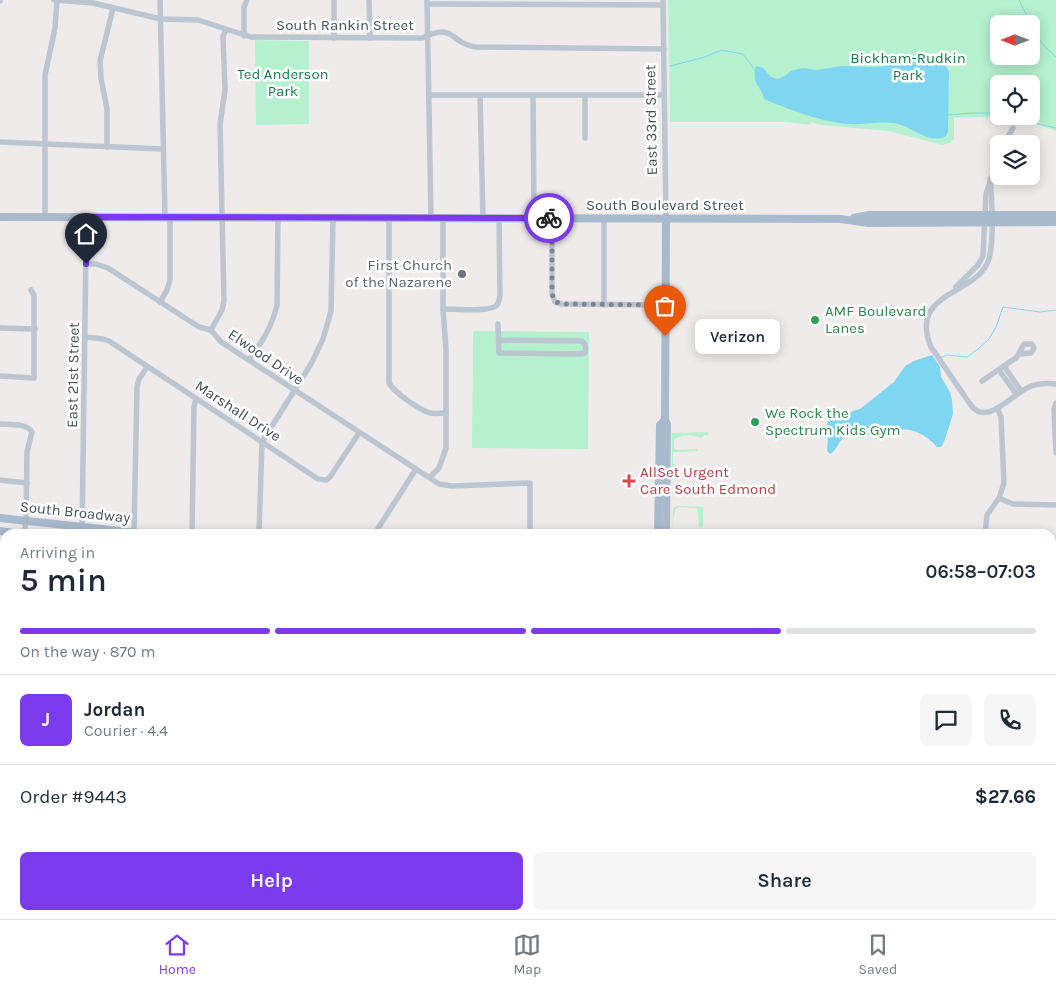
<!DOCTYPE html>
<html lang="en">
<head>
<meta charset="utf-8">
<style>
	:root { --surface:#fff; --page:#f6f6f7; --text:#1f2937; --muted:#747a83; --line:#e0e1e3; --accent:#7c3aed }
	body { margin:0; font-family:Karla,sans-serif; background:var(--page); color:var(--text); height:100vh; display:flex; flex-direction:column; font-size:19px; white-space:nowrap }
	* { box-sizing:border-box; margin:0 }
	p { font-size:16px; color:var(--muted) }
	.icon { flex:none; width:28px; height:28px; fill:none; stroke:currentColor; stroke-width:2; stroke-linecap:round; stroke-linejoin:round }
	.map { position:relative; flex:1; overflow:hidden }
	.sheet { position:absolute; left:0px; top:529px; width:1056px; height:391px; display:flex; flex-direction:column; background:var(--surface); border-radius:15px 15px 0 0; box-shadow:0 2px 12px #0003 }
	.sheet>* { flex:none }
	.needle { width:32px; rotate:270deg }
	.tools { position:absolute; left:990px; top:15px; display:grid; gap:10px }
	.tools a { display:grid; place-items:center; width:50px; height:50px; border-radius:8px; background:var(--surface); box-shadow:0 2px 12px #0003; font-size:25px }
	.pin { position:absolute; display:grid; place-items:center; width:42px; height:42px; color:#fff; margin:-51px -21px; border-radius:50% 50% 50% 0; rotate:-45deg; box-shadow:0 0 5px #0007 }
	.pin .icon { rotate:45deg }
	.courier { position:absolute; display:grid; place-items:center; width:50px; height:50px; margin:-25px; border:4px solid #7c3aed; border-radius:50%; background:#fff; color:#222; box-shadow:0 1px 6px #0007 }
	.bubble { position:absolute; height:35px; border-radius:8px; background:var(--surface); box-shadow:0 2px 12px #0003; font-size:16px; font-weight:600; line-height:35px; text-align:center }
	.summary em { font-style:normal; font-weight:600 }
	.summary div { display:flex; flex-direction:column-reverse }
	.summary { display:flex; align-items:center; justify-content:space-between; height:85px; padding:0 20px }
	h1 { font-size:32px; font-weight:600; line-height:38px }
	.bar { display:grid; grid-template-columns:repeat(4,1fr); gap:8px 5px; align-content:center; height:60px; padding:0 20px }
	.bar i { height:6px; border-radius:4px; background:var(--line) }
	.bar .on { background:var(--accent) }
	.bar p { grid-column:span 4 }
	.line { display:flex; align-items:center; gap:12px; padding:0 20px; border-top:1px solid var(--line) }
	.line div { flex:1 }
	.round { display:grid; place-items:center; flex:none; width:52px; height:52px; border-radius:8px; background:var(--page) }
	.button { display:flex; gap:10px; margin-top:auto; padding:10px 20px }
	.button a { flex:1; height:58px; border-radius:8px; background:var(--accent); color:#fff; font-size:20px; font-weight:600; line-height:58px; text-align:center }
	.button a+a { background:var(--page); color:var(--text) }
	.tab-bar { display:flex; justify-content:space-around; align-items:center; height:70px; border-top:1px solid var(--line); background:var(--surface); font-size:14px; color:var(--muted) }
	.tab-bar a { display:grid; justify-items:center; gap:2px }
	.tab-bar .on { color:var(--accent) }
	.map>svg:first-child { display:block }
</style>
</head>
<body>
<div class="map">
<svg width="1056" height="919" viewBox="0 0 1056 919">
	<rect width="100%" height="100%" fill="#efebeb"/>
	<g fill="#b5f1ce" fill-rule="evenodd">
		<path d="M668,0H1056V131L1014,116L954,118V139L950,143L942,145L889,131L821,125L811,122L810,125L787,122H670ZM999,24H1031V56H999ZM999,84H1031V116H999Z"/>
		<path d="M255,40L309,41V124L256,125Z"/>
		<path d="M473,331L589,332L588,449L472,448Z"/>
		<path d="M708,432V436L705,435L701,438C692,434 681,434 674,440V449L678,450L697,449L698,451L673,452V464L677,465L675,468L672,467V433Z"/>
		<path d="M677,506L703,507V526L701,528L699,526L697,508L679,507L676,509L673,519L672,534L673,508Z"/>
	</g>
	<g fill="#7fd6f1">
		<path d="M920,61L929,62L940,61L945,64L949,72L948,131L946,136C929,146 910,124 892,123C878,121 864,125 850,124C824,123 788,109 764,99C761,84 751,86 756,66L763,68L771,77L778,79L785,76L791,71L803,68L816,70L842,66L875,67Z"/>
		<path d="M932,355L940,367L941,377L950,392L952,401L953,414L944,442L941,447H937C913,421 895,430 865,435C859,436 846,434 842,439C837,444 837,450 830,454L827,451L828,436L824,430L830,418L860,409L894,382L905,366L914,361Z"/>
	</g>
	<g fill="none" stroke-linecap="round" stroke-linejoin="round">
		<g stroke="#7fd6f1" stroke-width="1">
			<path d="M1019,0L1031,24"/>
			<path d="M1031,25L1043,45L1056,57"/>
			<path d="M670,66L705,57L721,50L743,54L755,70"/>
			<path d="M948,115L972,113H999"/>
			<path d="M1014,116L1025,121L1056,128"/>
			<path d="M941,358L946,355L967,357L978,349L989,339L996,327L1003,307L1040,312L1056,310"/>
			<path d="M0,851L5,846"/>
			<path d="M423,915V919"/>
		</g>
		<g stroke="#bbc6d0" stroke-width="5.5">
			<path d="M54,0L93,3L161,19L198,20L251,37L422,38C457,22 448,43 476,47L664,49"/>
			<path d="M160,0L165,217"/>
			<path d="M334,0V38"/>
			<path d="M369,0L370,38"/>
			<path d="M427,0L431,218"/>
			<path d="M663,0L666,218"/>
			<path d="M0,1V0"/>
			<path d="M427,4L663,5"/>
			<path d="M244,36V7L247,0"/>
			<path d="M429,95H664"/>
			<path d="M533,95L534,218"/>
			<path d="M480,96L483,218"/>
			<path d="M585,138V96"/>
			<path d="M0,142L163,149"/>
			<path d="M1004,144L1013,128"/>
			<path d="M107,147V109L101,78L100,61L113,8"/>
			<path d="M990,179C992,197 995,249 987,264C971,296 909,293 931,347L970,404C986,428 1011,395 1029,387C1038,383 1047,383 1056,384"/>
			<path d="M45,217V75L55,28L57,0"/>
			<path d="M389,217V383C395,393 418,409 430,413C435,414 440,413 446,413"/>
			<path d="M552,218V294L555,302L562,304L665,305"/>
			<path d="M604,218V305"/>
			<path d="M86,264H96L108,268L199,327L211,330"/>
			<path d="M956,287L978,265L983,256L986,194L999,155"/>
			<path d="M160,302L167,290L170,280V217"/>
			<path d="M443,309C455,309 487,312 496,306C499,304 499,300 500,295L499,218"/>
			<path d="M498,324L499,353L580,354L585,353C586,348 586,345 582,341L499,340"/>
			<path d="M0,328L35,329"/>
			<path d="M211,330L221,342L439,484L452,486L530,483V534"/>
			<path d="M211,330L222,310L224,301L220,124L225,90L223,36L226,30"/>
			<path d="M86,337L103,339L109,341L318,479L326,480L330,477L359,433"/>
			<path d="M249,360C262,342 272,327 277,305L278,217"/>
			<path d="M1004,366L1021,391"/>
			<path d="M999,370L1016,394"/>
			<path d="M0,376L34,378V295L31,290"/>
			<path d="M982,381L1017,357L1024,344H1032L1034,348L1031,353L1020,354"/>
			<path d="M1056,403L1054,409L1056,453"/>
			<path d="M0,424C10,425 27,423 32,432L27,452L26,521L24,534"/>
			<path d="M430,477L439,468L446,448V349L443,309V218"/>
			<path d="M0,480L27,483"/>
			<path d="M999,498L1013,504L1056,505"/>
			<path d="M134,532L137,387L139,379L147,367"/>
			<path d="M82,534L86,249L89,228V217"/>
			<path d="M192,534L194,407L196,398"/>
			<path d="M259,534L262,442L311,364L323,339L331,311L333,217"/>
			<path d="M376,534L377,530L416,469"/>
			<path d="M985,534L987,515L999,498L1004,483L1001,417L997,408"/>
			<path d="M1051,557H1056"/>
			<path d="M1051,609H1056"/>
			<path d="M1051,660H1056"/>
			<path d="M0,771H5"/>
			<path d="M464,915L466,919"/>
			<path d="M13,919V915"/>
			<path d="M128,919V915"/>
			<path d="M237,919V915"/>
			<path d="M353,919V915"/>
			<path d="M626,919L658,917"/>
		</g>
		<g stroke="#a9bacd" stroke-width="8">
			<path d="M0,217L840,219L869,223L1056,222"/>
			<path d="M666,218L665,420L667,424L666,534"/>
			<path d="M854,218L869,215H1056"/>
			<path d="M0,518L148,534"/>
			<path d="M0,531L20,534"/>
			<path d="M658,534L660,425L665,420"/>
			<path d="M1051,877L1056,879"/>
			<path d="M1051,901L1056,904"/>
			<path d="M658,919V915"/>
		</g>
		<g stroke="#adb1b7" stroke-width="3">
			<g id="rail">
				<path d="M0,639L5,640"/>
				<path d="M876,915L882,919"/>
			</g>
		</g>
		<use href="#rail" stroke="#fff" stroke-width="1" stroke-dasharray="4" stroke-linecap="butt"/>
	</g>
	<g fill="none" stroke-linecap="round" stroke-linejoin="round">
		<path stroke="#7f868d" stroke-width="5" stroke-dasharray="0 9" d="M549,218H552V294L555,302L567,304L666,305L665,336"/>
		<path stroke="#7c3aed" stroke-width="6" d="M86,264L89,217L549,218"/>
	</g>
	<circle fill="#6b7280" stroke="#fff" stroke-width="2" cx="462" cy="274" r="5"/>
	<g fill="#2e9e5b" stroke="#fff" stroke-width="2">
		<circle cx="815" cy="320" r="5"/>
		<circle cx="755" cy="422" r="5"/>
	</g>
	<path fill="#e0444e" stroke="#fff" stroke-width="2" d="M626.5 473.5h5v5h5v5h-5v5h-5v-5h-5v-5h5z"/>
	<g text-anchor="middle" stroke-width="5" stroke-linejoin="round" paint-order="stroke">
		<g font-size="15" fill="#434f5a" stroke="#fff">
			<text x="345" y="30">South Rankin Street</text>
			<text transform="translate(651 120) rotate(-91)" y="5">East 33rd Street</text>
			<text x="665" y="210">South Boulevard Street</text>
			<text transform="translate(266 357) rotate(34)" y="5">Elwood Drive</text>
			<text transform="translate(73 375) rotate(-89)" y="5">East 21st Street</text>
			<text transform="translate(238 411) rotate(33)" y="5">Marshall Drive</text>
			<text transform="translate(75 512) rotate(6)" y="5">South Broadway</text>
		</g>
		<g font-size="15" fill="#117f4a" stroke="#fff">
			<text x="908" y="63">Bickham-Rudkin<tspan x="908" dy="17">Park</tspan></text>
			<text x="283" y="79">Ted Anderson<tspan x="283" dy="17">Park</tspan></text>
		</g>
		<g font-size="15" fill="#5b616d" stroke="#fff" text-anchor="end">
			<text x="452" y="270">First Church<tspan x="452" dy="17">of the Nazarene</tspan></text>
		</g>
		<g font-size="15" fill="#27864d" stroke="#fff" text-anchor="start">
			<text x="825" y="316">AMF Boulevard<tspan x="825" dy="17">Lanes</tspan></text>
			<text x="765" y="418">We Rock the<tspan x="765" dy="17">Spectrum Kids Gym</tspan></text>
		</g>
		<g font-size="15" fill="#be3a42" stroke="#fff" text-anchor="start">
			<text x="640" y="477">AllSet Urgent<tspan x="640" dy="17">Care South Edmond</tspan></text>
		</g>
	</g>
</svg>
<div class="tools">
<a><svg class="needle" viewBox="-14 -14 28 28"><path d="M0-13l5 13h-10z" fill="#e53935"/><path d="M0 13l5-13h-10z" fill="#747a83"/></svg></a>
<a><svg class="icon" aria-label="locate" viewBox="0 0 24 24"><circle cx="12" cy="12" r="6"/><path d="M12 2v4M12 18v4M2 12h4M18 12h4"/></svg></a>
<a><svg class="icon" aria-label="layers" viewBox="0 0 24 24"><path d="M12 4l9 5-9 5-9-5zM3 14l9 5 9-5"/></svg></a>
</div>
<div class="pin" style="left:665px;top:336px;background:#ea580c"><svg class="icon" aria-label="bag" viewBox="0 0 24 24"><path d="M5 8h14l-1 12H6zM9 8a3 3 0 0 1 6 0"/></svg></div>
<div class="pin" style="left:86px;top:264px;background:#1f2937"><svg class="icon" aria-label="home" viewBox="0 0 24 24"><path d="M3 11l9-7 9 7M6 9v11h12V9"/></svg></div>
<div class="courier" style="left:549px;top:218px"><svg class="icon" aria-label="bike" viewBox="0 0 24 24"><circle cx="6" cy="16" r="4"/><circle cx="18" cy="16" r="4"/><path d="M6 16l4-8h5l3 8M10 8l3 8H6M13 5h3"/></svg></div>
<div class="bubble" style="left:695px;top:319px;width:85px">Verizon</div>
<section class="sheet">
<div class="summary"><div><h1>5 min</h1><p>Arriving in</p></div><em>06:58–07:03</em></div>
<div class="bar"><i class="on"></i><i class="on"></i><i class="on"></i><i></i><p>On the way · 870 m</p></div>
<div class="line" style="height:90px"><b class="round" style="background:var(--accent);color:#fff">J</b><div><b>Jordan</b><p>Courier · 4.4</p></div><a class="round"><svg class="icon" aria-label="chat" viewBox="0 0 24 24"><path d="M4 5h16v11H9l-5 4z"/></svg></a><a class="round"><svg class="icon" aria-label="phone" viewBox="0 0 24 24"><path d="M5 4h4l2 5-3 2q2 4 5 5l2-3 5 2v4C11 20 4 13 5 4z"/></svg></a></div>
<div class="line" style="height:65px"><div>Order #9443</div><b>$27.66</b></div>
<div class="button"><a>Help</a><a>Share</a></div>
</section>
</div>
<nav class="tab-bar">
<a class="on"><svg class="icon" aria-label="home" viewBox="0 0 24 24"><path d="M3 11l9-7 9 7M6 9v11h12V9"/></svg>Home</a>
<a><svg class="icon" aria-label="map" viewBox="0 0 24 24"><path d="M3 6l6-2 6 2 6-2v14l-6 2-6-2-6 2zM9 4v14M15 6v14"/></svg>Map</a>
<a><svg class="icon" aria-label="saved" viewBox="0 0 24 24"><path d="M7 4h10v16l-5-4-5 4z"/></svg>Saved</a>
</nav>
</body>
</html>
